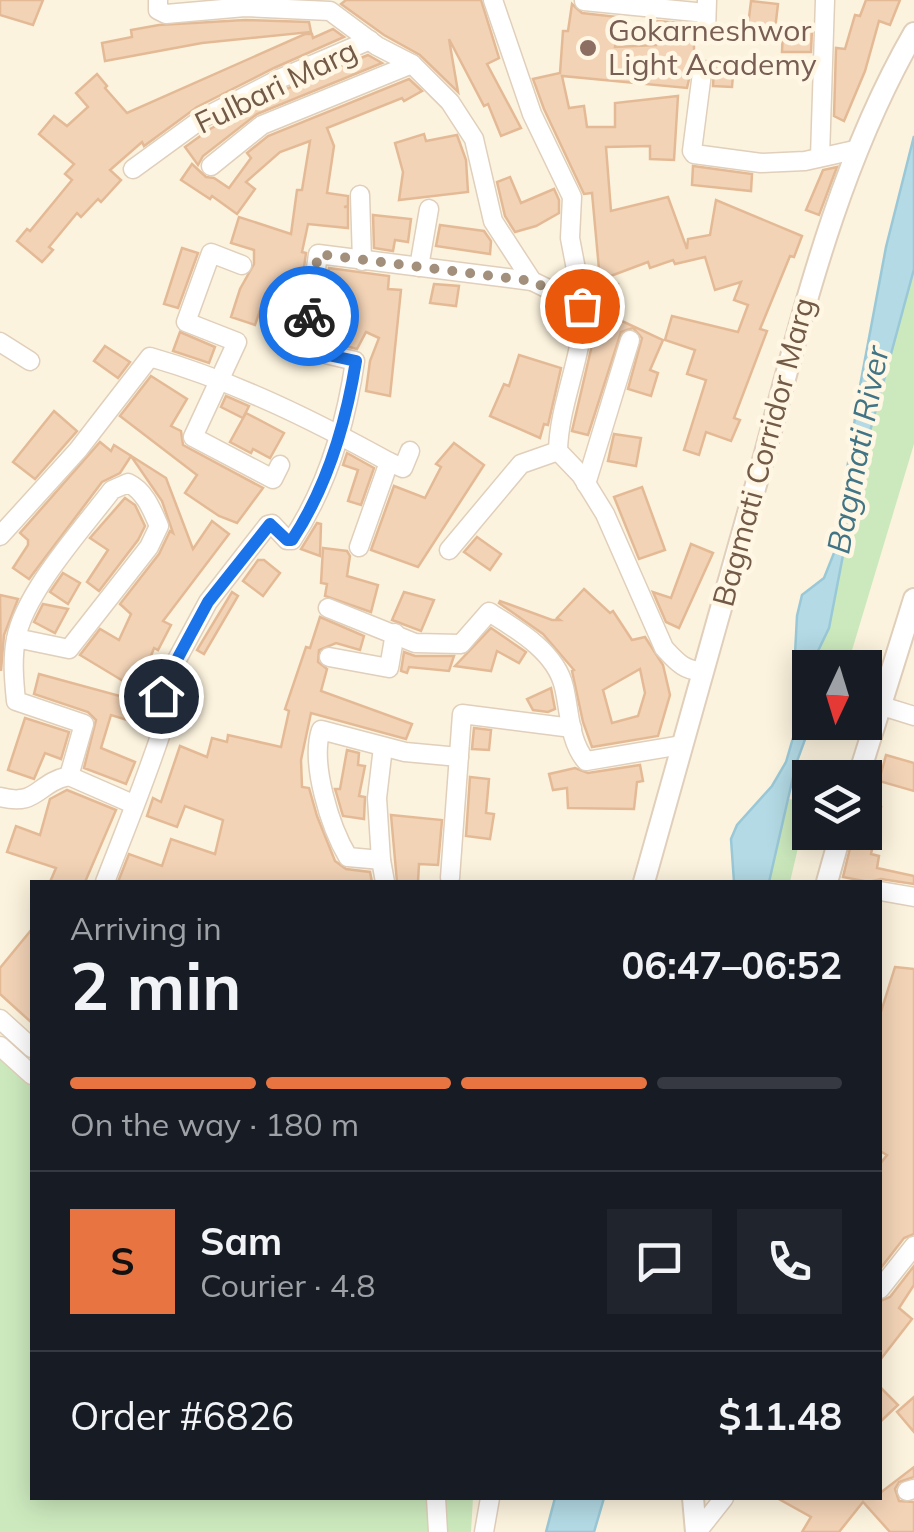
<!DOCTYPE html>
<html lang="en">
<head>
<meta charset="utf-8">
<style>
	:root { --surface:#171b24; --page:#20242c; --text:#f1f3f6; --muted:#9ea1a6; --line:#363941; --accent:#e87441 }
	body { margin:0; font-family:Mulish,sans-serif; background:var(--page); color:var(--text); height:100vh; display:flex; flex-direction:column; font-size:38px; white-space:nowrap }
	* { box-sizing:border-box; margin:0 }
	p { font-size:32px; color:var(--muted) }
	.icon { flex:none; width:55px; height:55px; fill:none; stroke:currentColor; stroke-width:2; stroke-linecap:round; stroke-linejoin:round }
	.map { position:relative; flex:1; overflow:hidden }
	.details { position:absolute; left:30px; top:880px; width:852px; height:620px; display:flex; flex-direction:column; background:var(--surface); border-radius:0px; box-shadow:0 5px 25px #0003 }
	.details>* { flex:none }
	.needle { width:65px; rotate:184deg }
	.controls { position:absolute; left:792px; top:650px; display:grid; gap:20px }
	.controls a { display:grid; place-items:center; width:90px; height:90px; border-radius:0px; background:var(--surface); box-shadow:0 5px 25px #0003; font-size:50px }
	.pin { position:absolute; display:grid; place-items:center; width:85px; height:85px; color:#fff; margin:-42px; border:5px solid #fff; border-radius:50%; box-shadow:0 2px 10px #0007 }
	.courier { position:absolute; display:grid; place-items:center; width:100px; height:100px; margin:-50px; border:8px solid #1a73e8; border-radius:50%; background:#fff; color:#222; box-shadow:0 2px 12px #0007 }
	.headline em { font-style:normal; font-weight:700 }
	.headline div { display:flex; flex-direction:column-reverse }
	.headline { display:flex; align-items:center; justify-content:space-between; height:170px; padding:0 40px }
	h1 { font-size:65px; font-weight:700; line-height:75px }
	.bar { display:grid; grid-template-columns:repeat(4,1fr); gap:15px 10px; align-content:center; height:120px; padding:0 40px }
	.bar i { height:12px; border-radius:8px; background:var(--line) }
	.bar .selected { background:var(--accent) }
	.bar p { grid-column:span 4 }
	.line { display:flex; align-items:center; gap:25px; padding:0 40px; border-top:2px solid var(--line) }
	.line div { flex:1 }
	.round { display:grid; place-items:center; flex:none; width:105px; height:105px; border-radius:0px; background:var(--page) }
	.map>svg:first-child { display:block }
</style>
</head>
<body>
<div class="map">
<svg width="914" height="1532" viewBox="0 0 914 1532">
	<rect width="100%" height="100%" fill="#fcf3de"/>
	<g fill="#cce9bd">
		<path d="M914,269V444L847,667H815L818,651L829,628L859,472Z"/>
		<path d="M789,799L803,802L804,822L790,882H769Z"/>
		<path d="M0,1041L32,1067V1498H473L471,1532H0Z"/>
	</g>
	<g fill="#b3dae5" stroke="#9ac8d7" stroke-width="2.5">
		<path d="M914,136V269L859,472L829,628L818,651L815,667L810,668L811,723L796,764L769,882H734L731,839L737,825L772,786L786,762L793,738L803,679L795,654L797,616L802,595L824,578L834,553L860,386L886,247Z"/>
		<path d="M555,1498H604L594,1532H546Z"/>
	</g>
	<g fill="#f2d3b6" stroke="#e4ba96" stroke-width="2.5" fill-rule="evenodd">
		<path d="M0,0H43L33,25L0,15Z"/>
		<path d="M346,0H481L499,58L487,64L521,128L501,136L488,104L484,106L449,39L458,92L420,55L384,35L341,4Z"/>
		<path d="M866,0H900L890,25L879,21L865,71L844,121L834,116L836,48L845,49L855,15L860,16Z"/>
		<path d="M751,1L778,4L774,38L747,34Z"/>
		<path d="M572,4L582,13L618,17L615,47L656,45L657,21L694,24V55H700L702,61L692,66L687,88L562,76L569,108L584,106L587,127H615V103L678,96L674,160L650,159V146L606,147L611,211L668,197L687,249L688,239L710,235L716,200L802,236L794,257L790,256L760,329L767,331L734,418L740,420L731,441L706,432L699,455L684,450L706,380L687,374L695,350L665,340L672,316L738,332L748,305L734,300L741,282L715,290L705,257L675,264L673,260L650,268L648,262L600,280L592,193L584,194L544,109L533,79L560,73L563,31H568Z"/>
		<path d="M245,20L309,22L311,32L202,43L105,61L102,43L132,37L131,30L159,25Z"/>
		<path d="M333,29L344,37L274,68L197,107L144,146L142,142L110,170L121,180L101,202L98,199L81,217L77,213L49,247L53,250L42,262L17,241L27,229L30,231L72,180L65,174L74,164L39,134L54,116L67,126L88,107L76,93L97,74L107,86L105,88L127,113L305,34H312L313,38Z"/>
		<path d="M783,30H812L811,52H782Z"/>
		<path d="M368,55L382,63L257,114L203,156L198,165L185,147L210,129L284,90Z"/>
		<path d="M705,61L734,63L732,87L713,86L714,69Z"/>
		<path d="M409,79L422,91L404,101L402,98L327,128L334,146L327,193L348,196V206L344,207H348V228L308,224L302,252L306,253L298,311L263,302L255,325L231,317L240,289L254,264V250L231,243L239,217L291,234L297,190H302L310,141L280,152L246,182L255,189L237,214L212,196L210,199L181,180L192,164L206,177L214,178L229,188L251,158L247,153L268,136Z"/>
		<path d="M424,134L426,141L457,135L466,160L468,192L399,200L403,172L395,143Z"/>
		<path d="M693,166L752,174L751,191L692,185Z"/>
		<path d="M837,167L819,215L806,210L823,170Z"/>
		<path d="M510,177L521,203L554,189L559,200V213L536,226L515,232L505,216L497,182Z"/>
		<path d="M373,215L411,219L408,242L395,240L393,251L374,248Z"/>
		<path d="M440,225L484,231L491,241L490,254L436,246Z"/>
		<path d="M182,248L198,253L178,308L164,304Z"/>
		<path d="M329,268L389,276L388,289L401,290L390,396L366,391L370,361L379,338L366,332L357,349L319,339Z"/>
		<path d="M606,281L618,284L611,316L663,340L650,370L658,373L651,396L628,389L642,338L633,328L621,332L588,435L572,431L592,345L595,309Z"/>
		<path d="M434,284L459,286L456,306L430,303Z"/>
		<path d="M180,332L215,347L209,363L173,351Z"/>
		<path d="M105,346L130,362L118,378L94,361Z"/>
		<path d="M519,355L561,368L548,425L544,424L540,438L490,416L504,384L509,386Z"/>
		<path d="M151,376L187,399L171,426L181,431L183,445L263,488L237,523L219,516L185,493L197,475L120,416Z"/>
		<path d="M226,396L249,406L243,418L221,407Z"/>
		<path d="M54,411L77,431L35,479L13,462Z"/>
		<path d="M246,413L284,433L270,458L253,449L251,453L230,442Z"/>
		<path d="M614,434L641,438L636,466L608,461Z"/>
		<path d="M100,442L111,451L114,445L166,478L193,549L212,521L229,534L163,621L171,625L158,650L154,648L138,690L80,655L100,629L119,640L131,614L120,604L159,554L170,531L173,533L162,501L131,456L120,473L102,482L29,579L13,568L28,545V540L20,533Z"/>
		<path d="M454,443L484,465L418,567L371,550L394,486L425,498L441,467L436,464Z"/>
		<path d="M347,453L374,468L361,505L348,501L358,470L343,465Z"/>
		<path d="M642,487L665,550L639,559L614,497Z"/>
		<path d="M125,498L135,505L145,526L138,540L99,591L87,582L108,550L90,538Z"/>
		<path d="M317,523L321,524L320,556L301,549Z"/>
		<path d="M477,537L501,554L490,570L464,552Z"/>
		<path d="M691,544L713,553L679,628L666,622L653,592L671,598Z"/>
		<path d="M323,548L347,551L350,556L347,576L378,585L371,612L325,596L327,584L321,583Z"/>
		<path d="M258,560H264L280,573L263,596L243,581Z"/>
		<path d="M63,573L80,583L68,604L50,592Z"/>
		<path d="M584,589L610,613L613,611L632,640L645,637L663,665L670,695L658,736L592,747L583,722L572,671L574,670L543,634L499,603L500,601L552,620H560L557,618ZM640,669L645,693L638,716L612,723L603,690Z"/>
		<path d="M232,592L238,596L204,654L197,650Z"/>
		<path d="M404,592L434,600L421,631L392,620Z"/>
		<path d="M0,595L18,599L4,635L1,671Z"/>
		<path d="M43,604L68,609L55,633L34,622Z"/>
		<path d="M320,617L364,636L360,650L336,643L319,650L318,662L327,669L321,691L412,724L406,739L311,713L301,760L302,787L309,788L317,816L335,861L346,869L370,872L372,882H118L129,854L162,866L171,839L215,854L223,820L185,806L177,827L147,816L153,798L161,802L180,746L207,757L212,738L227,742L228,735L281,747L289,711L285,709L306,647L310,648Z"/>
		<path d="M491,628L526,652L519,663L497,651L491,671L455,666Z"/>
		<path d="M404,652L415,656H454L449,671L409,667L407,673L401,671Z"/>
		<path d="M39,674L153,705L156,709L150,727L111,715L101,748L135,762L126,784L84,768L96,720L88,712L34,694Z"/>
		<path d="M551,688L555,709L548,712L533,710L527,699Z"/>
		<path d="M25,718L69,732L61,759L45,753L34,779L8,770Z"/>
		<path d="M474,728L491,730L489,750L472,749Z"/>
		<path d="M347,750L359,753L358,765L365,766L359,796L365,797L364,819L343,816L336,792L335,789H340Z"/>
		<path d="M886,755L914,763V791L879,781Z"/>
		<path d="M640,765L643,781L637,782L634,809L568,808L567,788L553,790L549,774L575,768L588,773Z"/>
		<path d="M470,777L489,779L486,813L494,814L490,839L466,836Z"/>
		<path d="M67,790L116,810L85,882H50L56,868L7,852L16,826L40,835L50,799Z"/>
		<path d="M865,803L881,807L871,854L879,856L877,868L914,876V884L881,879L869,882L843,877L854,832H865Z"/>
		<path d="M391,815L442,820L438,865L419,864L418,882H397Z"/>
		<path d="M32,929V1023L0,994V968Z"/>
		<path d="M895,967L914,969V1234L904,1238L880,1269V1164L887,1155L880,1151V1015Z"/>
		<path d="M914,1266V1285L899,1308L912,1319L880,1360V1301L890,1297Z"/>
		<path d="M880,1387L898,1405L880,1422Z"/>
		<path d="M914,1397V1432L897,1412Z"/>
		<path d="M914,1467V1477L899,1482L895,1489L899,1501L914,1502V1532H890L863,1502L839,1532H802L811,1517L777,1498H880V1493Z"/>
	</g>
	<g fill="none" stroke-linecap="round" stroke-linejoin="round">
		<g stroke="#e0cfbb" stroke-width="21">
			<g id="minor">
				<path d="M158,0V10L166,14L245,7L330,11L377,46L412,64L450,102L474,139L493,221L532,281L583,306C584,356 559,402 558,451L581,475L605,514L664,648C676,661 686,673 704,670"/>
				<path d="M493,0L532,114L572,197L570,238L583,306"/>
				<path d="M584,1L706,13"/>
				<path d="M706,32L707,0"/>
				<path d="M702,73L692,151L694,154L761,163L805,161L859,149"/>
				<path d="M820,157L825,0"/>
				<path d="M211,166L262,125L412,64"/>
				<path d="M133,169L203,118L279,79L370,40"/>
				<path d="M360,195L362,261"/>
				<path d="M242,265L211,253L186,322L237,342L193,437L273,479L280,465"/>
				<path d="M419,267L429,209"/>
				<path d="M0,342L30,361"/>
				<path d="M389,462L403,468L410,451"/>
				<path d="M586,484L630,340"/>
				<path d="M0,536L78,450L150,357C234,381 313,420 389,462L359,547"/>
				<path d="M449,550L521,464L558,451"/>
				<path d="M328,608L415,643L461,644L489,612C518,630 556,652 564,687C570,712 569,741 586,761L681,745"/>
				<path d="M16,638L69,649L149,547L159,526C152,510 145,491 128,483L112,490C83,528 24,593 16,639C12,659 14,681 16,701L84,724L69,776L133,804"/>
				<path d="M329,657L389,668L395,633"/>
				<path d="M882,706L914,716"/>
				<path d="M0,797C38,807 36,783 69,776"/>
				<path d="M381,860L377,798L383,747"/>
				<path d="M450,878L462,714L572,728"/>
				<path d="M105,882C127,825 151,768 169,708L160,691L208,602L268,525L272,524L287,540H292C327,487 346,423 355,361L305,349L318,254L532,281"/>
				<path d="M385,882L381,860L348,857C330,827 310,763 321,730L405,752L459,757"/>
				<path d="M880,891L914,897"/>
				<path d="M0,1019L32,1048"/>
				<path d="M0,1046L32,1075"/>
				<path d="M880,1289L914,1246"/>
				<path d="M907,1491L914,1489"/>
				<path d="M436,1498L438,1532"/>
				<path d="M484,1532L490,1498"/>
				<path d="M697,1532L724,1498"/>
			</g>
		</g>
		<g stroke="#e0cfbb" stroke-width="24">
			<g id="tertiary">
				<path d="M858,778L914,599"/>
				<path d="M644,882C683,739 725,596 765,453C804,309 839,163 914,33"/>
				<path d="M827,882L841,832"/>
				<path d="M693,1498L696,1532"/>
			</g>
		</g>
		<use href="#minor" stroke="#fff" stroke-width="18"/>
		<use href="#tertiary" stroke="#fff" stroke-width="20"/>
	</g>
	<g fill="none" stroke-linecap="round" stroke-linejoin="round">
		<path stroke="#a2907c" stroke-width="10" stroke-dasharray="0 18" d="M309,316L318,254L532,281L582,306"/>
		<path stroke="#1a73e8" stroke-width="12" d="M161,696L160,691L208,602L270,524L287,540H292C327,487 346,423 356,361L305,350L309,316"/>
	</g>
	<circle fill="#8d6e63" stroke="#fff7e4" stroke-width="4" cx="588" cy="48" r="10"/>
	<g text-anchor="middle" stroke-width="9" stroke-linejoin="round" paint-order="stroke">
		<g font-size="30" fill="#785e54" stroke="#fff7e4" text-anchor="start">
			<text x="608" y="41">Gokarneshwor<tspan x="608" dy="34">Light Academy</tspan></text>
		</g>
		<g font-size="30" fill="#725a47" stroke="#fff7e4">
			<text transform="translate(276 87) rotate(-26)" y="10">Fulbari Marg</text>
			<text transform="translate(764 452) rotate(-75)" y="10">Bagmati Corridor Marg</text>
		</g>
		<g font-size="32" font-style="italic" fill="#417485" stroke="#fff7e4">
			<text transform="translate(858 450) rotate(-79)" y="11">Bagmati River</text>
		</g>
	</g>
</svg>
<div class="controls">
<a><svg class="needle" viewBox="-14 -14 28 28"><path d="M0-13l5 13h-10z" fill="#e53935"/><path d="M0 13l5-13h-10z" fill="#9ea1a6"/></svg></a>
<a><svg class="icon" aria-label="layers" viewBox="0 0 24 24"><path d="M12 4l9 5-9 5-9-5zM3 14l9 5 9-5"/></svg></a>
</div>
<div class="pin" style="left:582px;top:306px;background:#ea580c"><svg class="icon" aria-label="bag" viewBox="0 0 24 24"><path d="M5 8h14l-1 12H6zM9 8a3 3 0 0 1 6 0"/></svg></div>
<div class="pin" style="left:161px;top:696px;background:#1f2937"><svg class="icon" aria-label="home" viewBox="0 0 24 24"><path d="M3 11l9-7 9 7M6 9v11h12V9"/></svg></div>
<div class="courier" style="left:309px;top:316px"><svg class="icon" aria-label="bike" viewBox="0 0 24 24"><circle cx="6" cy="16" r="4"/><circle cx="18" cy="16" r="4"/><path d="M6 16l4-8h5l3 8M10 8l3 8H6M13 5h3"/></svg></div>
<section class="details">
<div class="headline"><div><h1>2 min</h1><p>Arriving in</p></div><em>06:47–06:52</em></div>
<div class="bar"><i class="selected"></i><i class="selected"></i><i class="selected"></i><i></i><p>On the way · 180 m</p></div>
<div class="line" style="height:180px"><b class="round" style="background:var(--accent);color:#111">S</b><div><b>Sam</b><p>Courier · 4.8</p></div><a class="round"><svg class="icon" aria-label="chat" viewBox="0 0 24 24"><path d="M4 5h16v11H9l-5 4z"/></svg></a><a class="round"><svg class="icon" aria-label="phone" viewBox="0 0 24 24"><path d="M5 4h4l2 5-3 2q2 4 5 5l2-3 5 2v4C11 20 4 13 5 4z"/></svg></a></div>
<div class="line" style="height:130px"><div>Order #6826</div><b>$11.48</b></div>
</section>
</div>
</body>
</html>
